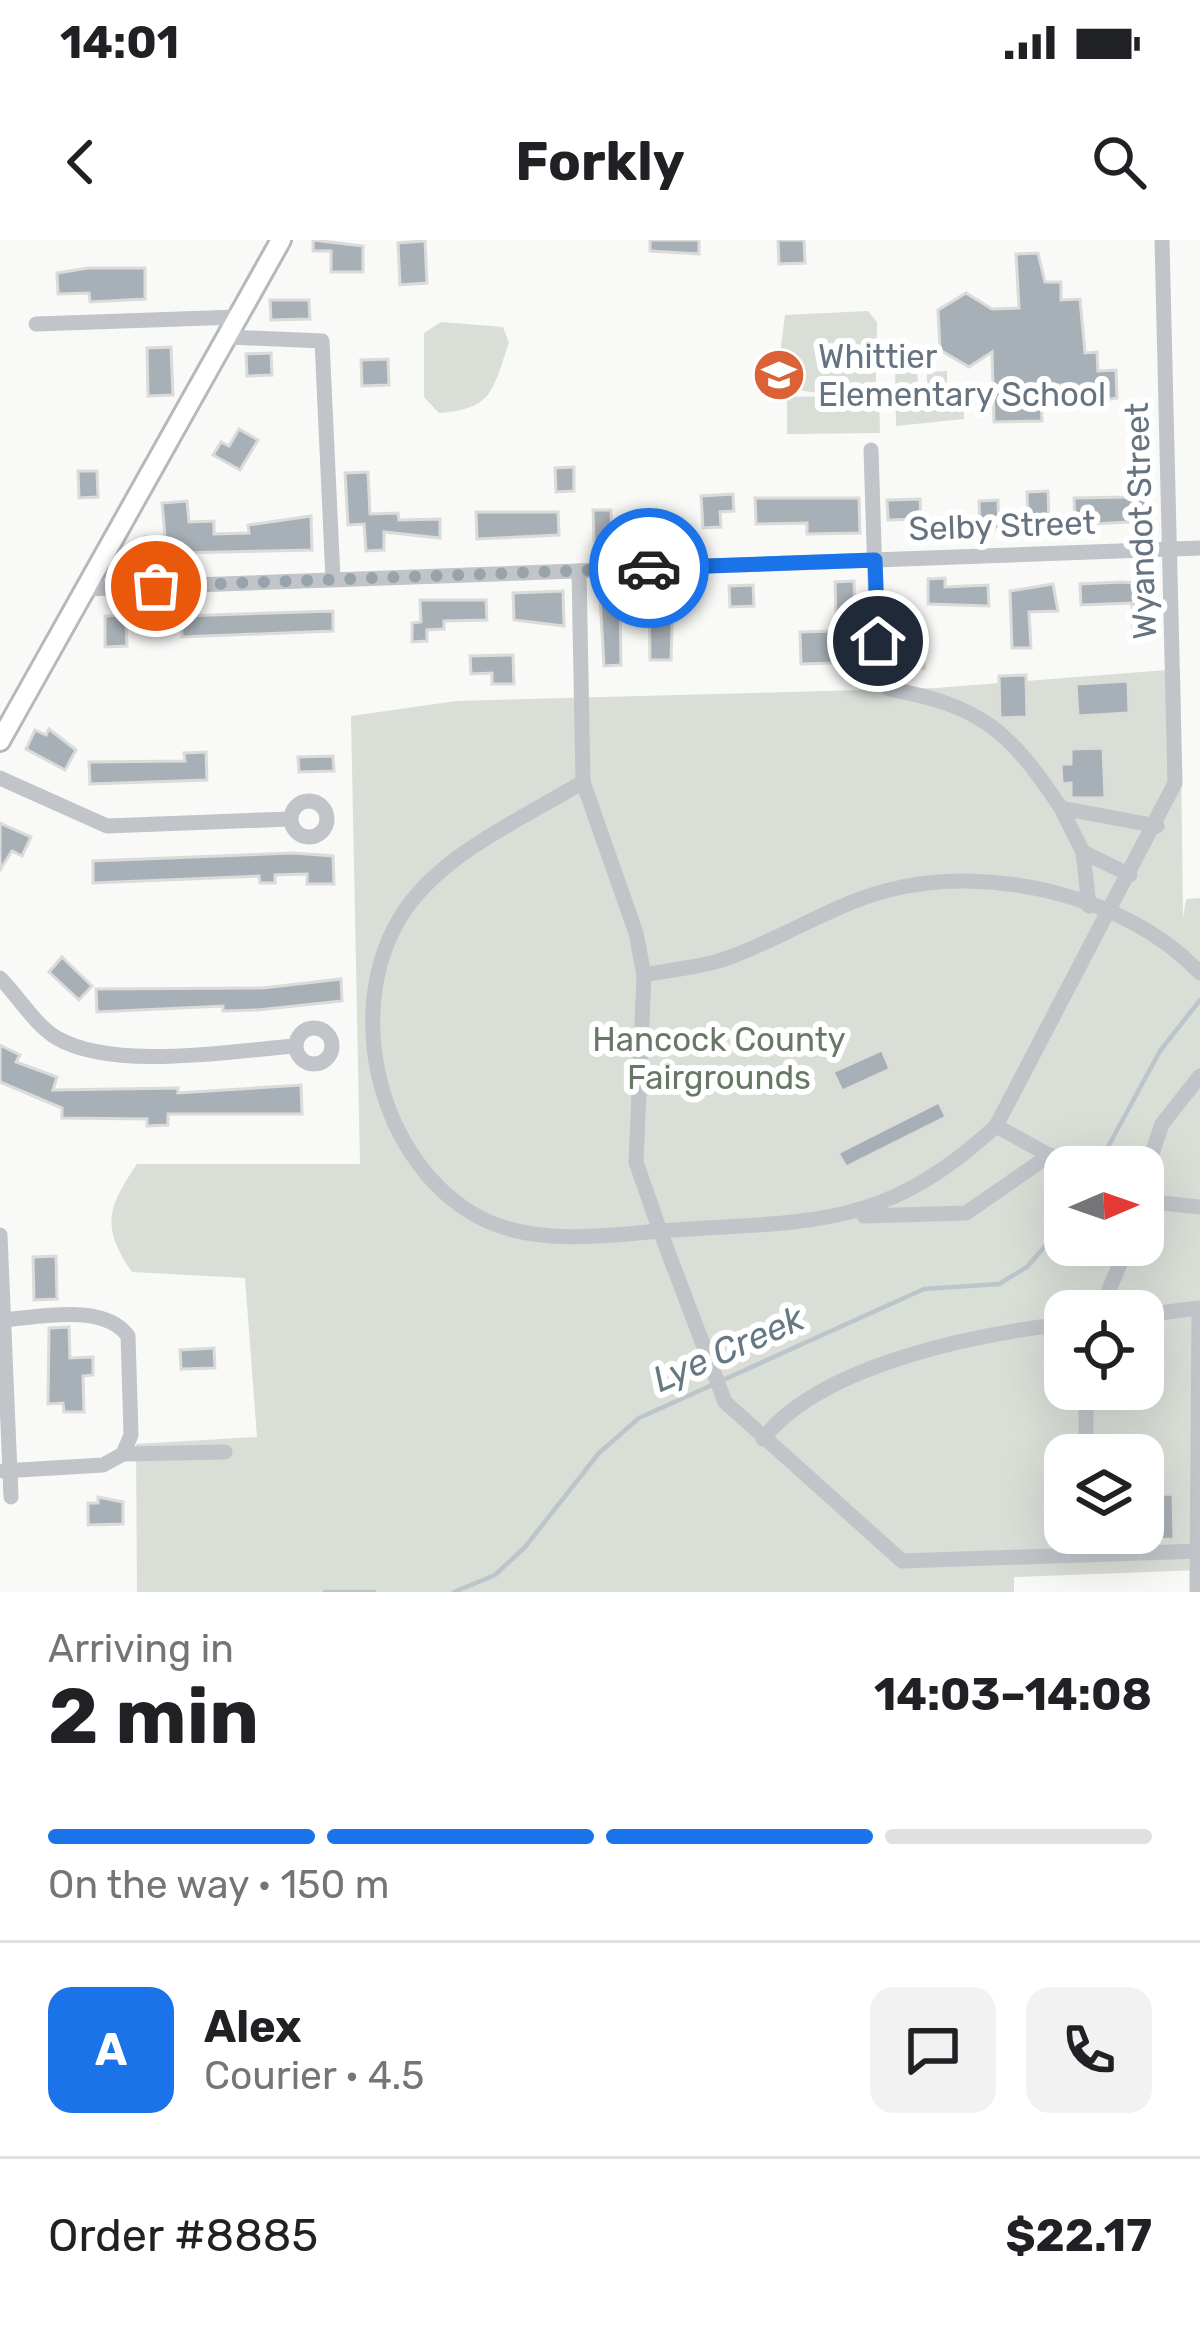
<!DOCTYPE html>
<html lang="en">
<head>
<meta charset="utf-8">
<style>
	:root { --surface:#fff; --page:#f2f2f2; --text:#202124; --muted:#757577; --line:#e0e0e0; --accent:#1a73e8 }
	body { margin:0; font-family:Rubik,sans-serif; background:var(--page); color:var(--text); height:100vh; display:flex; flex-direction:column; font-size:45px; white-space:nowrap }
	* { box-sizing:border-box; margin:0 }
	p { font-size:39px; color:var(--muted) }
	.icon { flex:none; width:66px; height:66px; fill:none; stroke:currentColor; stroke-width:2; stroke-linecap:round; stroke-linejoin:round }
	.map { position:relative; height:1352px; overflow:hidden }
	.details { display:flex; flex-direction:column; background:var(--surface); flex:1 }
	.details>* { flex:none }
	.needle { width:78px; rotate:88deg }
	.fabs { position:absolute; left:1044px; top:906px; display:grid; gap:24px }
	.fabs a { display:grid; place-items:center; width:120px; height:120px; border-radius:24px; background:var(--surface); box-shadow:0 12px 48px #0002; font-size:60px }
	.pin { position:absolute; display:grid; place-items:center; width:102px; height:102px; color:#fff; margin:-51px; border:6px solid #fff; border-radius:50%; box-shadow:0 3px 12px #0007 }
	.courier { position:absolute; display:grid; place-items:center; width:120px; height:120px; margin:-60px; border:9px solid #1a73e8; border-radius:50%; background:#fff; color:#222; box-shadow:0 3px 15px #0007 }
	.overview em { font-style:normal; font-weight:700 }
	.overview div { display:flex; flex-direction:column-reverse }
	.overview { display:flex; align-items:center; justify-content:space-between; height:204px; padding:0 48px }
	h1 { font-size:78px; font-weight:700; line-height:90px }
	.bar { display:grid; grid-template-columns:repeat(4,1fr); gap:18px 12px; align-content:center; height:144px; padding:0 48px }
	.bar i { height:15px; border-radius:9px; background:var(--line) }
	.bar .selected { background:var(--accent) }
	.bar p { grid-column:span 4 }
	.line { display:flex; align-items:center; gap:30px; padding:0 48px; border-top:3px solid var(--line) }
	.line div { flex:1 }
	.round { display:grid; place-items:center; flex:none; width:126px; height:126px; border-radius:24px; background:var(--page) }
	.status { display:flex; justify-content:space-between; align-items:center; height:84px; padding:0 60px; background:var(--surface); direction:ltr }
	.status svg { height:33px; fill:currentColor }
	header { display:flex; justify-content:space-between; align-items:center; height:156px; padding:0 48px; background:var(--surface); font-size:54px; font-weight:700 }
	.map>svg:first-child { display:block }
</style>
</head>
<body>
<div class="status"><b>14:01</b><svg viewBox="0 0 49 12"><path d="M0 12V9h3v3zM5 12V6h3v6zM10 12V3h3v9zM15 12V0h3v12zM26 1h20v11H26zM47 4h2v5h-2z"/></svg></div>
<header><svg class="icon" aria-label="back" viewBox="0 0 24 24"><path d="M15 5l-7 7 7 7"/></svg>Forkly<svg class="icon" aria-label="search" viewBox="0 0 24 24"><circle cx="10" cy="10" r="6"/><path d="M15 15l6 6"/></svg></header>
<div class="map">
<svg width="1200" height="1352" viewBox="0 0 1200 1352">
	<rect width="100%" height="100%" fill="#f9f9f8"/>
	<g fill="#d9ded7" fill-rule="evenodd">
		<path d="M868,71L877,82L876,142L853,156L879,157L880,193L787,194V157L842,156L789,149L780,114L785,75Z"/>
		<path d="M441,82L503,87L509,103C492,150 494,169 439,173L424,157V93Z"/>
		<path d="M917,119L918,154L927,153V132L947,131V154L963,157L964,179L896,186L895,120Z"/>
		<path d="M1180,429L1183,678L1186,659L1200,658V1330L1014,1337V1352H137L136,1204L257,1197L245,1038L132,1032C101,987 107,968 137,924H360L351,476L456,461L936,448ZM1065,927H1143V1005H1065ZM1065,1071H1143V1149H1065ZM1065,1215H1143V1293H1065Z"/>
	</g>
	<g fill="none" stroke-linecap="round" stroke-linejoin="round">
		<g stroke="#bbc5ca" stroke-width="4.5">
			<path d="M1097,927L1160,811L1200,760"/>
			<path d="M325,1352H374"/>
			<path d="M454,1352L495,1335L525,1307L599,1213L639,1178L924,1049L999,1044L1027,1027L1065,983"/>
		</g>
	</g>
	<g fill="#a8b0b7" stroke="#dbdbda" stroke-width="3">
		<path d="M313,0L363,6V32H331V11H313Z"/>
		<path d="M650,0H699V14L650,11Z"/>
		<path d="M778,0H804L805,23L779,24Z"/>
		<path d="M425,1L427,43L400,45L398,3Z"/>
		<path d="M1038,13L1045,42H1061V60L1080,59L1085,113L1097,112L1098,131L1116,130L1117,158L1076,165V145H1041L1042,181L994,182L992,112L969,127L940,110L938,70L966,53L992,69L1019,68L1016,14Z"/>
		<path d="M88,28H145V59L90,62L89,53L58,54L57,33Z"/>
		<path d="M270,60H309L310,79L271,80Z"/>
		<path d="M171,107L173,155L148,156L147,108Z"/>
		<path d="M271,113L272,135L247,136L246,114Z"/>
		<path d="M388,119L389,145L362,146L361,120Z"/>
		<path d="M239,189L258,200L240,230L213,215L221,202L229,206Z"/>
		<path d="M574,227V251L556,252L555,228Z"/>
		<path d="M78,231H97L98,257L79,258Z"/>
		<path d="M368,232L370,274L398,273L399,280L440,279V298L384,292V310L366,311L364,284L348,285L345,233Z"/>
		<path d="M1146,238L1147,281L1075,285L1074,258L1129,257V239Z"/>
		<path d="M1048,251L1049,283L1028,284L1027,252Z"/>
		<path d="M733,254L734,271L720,272L721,287L703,288L701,256Z"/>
		<path d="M755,258H859L860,293L807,294V283L756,284Z"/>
		<path d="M920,259L921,279L888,280L887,260Z"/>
		<path d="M998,260L999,290H980L979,261Z"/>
		<path d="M187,261L189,282L214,281V294L249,293L248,285L311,276L312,310L180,313L173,327L145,328L144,297L165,296L162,263Z"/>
		<path d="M593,270H611L612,300L594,301Z"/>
		<path d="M476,272H558L559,295L477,299Z"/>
		<path d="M667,272L668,298L648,299L647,273Z"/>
		<path d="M945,338V347L988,345L989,366L928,364V339Z"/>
		<path d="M854,341L855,379H836L835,342Z"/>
		<path d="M1121,342L1152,344L1154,389H1133L1132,363L1081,365L1080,344Z"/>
		<path d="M1053,344L1058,371L1029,372L1031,408H1012L1010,351Z"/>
		<path d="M753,345L754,366L730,367L729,346Z"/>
		<path d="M563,351L564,386L514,380L513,353Z"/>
		<path d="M673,351L671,420H650L649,352Z"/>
		<path d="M620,356L621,425L604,426L600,357Z"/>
		<path d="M420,360H486L487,380L444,381V389L427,390V401L412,402V383L421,382Z"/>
		<path d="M333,371V391L182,397V376Z"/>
		<path d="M126,375L127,406L105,407V376Z"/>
		<path d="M835,391L836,423L801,424L800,392Z"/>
		<path d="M923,398L924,428L906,429L905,399Z"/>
		<path d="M513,415L514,444H492V433L471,434L470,416Z"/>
		<path d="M1026,435L1027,477L1000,478L999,436Z"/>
		<path d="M1128,441L1129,473L1078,476L1076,444Z"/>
		<path d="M49,489L76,510L65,530L26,509L35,490L46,495Z"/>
		<path d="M1103,508L1105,558H1071V543L1062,544L1061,524H1071V509Z"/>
		<path d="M206,512L207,540L90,544L89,522L185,521L184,513Z"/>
		<path d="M333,516L334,531L299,532L298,517Z"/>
		<path d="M0,583L31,597L22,616L12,611L0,630Z"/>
		<path d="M293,613L333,616L334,644H307V634L275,635V643H260L259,636L93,643V621Z"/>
		<path d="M62,717L92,746L79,760L49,732Z"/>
		<path d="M341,739L342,761L258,770L223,771V766L97,772L96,749L263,748Z"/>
		<path d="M0,805L20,815L16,822L57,837L53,850L178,848V853L301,845L302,874H168V885L147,886V879L62,878V868L0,842Z"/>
		<path d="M882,810L890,829L842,851L833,832Z"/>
		<path d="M939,862L946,877L846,927L838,913Z"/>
		<path d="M56,1016L57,1059L34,1060L33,1017Z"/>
		<path d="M69,1087L70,1118L93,1117V1135L83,1136L84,1172H64L63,1163L48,1164L49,1088Z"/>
		<path d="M214,1108L215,1128L181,1129L180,1110Z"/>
		<path d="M1173,1254L1174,1299L1143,1300V1255Z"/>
		<path d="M98,1257L123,1262V1284L88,1285V1263H98Z"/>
	</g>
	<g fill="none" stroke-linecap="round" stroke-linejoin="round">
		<g stroke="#b5b9be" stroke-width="24">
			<path id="major" d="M0,501L281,0"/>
		</g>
		<g stroke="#c1c5c9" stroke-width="15">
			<path d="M36,84L238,77"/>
			<path d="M228,97L322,101L333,339"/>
			<path d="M871,210L878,432L889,449C983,466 1009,491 1061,568L1157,586"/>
			<path d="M579,331L583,542L636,693L644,735"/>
			<path d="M86,349L1200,308"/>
			<path d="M0,538L107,586L290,579"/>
			<path d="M583,542C524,578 446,611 405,670C342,763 375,912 470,972C526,1007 598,996 660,991L636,922L644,735C673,729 706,727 733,716C784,697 833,665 885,651C987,623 1127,655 1200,733"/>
			<circle cx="309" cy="579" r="18"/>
			<path d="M1061,568L1083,612L1089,666"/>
			<path d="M1083,612L1130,635"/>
			<path d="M0,738C19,757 34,784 57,798C114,831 231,811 295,806"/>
			<circle cx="314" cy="806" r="18"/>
			<path d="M996,886C880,993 807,980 660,991L725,1162L902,1321L1200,1311"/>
			<path d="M1071,927L996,886L1175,543L1162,0"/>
			<path d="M1143,961L1200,967"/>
			<path d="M1143,971L1146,931L1162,884L1200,836"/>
			<path d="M864,976L966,973L1050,915"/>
			<path d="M0,995L11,1257"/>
			<path d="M1100,1071L1128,1005"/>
			<path d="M1143,1075L1199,1068L1197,1352"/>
			<path d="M0,1080C38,1078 103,1062 128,1096L131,1195L123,1214"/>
			<path d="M763,1199C820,1125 976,1094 1065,1084"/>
			<path d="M1086,1215V1149"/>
			<path d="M3,1231L103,1225L123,1214L225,1212"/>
			<path d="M1086,1315V1293"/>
		</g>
		<use href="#major" stroke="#fff" stroke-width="18"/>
	</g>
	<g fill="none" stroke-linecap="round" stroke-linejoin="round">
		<path stroke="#99a3ab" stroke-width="12" stroke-dasharray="0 21.6" d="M156,346L649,328"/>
		<path stroke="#1a73e8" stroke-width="15" d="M649,328L875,320L878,401"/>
	</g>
	<defs>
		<g id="school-disc" transform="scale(2.7)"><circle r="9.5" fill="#db6236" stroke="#fff"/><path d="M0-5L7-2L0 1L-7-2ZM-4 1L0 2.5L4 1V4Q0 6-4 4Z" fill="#fff"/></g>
	</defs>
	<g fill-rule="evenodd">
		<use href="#school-disc" x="779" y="135"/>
	</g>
	<g text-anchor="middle" stroke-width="12" stroke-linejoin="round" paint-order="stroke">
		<g font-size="33" fill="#667481" stroke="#fff" text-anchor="start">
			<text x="818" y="128">Whittier<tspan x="818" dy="38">Elementary School</tspan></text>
		</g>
		<g font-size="33" fill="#667481" stroke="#fff">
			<text transform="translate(1140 281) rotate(-92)" y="12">Wyandot Street</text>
			<text transform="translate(1002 285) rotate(-2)" y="12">Selby Street</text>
		</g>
		<g font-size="33" fill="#677965" stroke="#fff">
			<text x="719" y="811">Hancock County<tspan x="719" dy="38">Fairgrounds</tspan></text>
		</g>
		<g font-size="36" font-style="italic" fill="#667982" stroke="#fff">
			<text transform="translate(728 1108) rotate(-24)" y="13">Lye Creek</text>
		</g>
	</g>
</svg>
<div class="fabs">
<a><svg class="needle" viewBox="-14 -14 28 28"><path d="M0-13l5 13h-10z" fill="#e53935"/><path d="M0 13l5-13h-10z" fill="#757577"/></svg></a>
<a><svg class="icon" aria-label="locate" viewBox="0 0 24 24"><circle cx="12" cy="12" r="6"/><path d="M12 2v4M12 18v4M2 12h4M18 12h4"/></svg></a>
<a><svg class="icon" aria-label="layers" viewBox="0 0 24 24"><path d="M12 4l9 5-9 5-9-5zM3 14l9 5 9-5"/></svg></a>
</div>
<div class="pin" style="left:156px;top:346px;background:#ea580c"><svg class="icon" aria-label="bag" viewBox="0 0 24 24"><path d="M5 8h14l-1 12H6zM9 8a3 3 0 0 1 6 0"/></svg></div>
<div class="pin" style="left:878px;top:401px;background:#1f2937"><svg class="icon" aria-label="home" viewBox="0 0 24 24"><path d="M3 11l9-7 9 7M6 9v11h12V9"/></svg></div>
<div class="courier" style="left:649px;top:328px"><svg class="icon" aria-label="car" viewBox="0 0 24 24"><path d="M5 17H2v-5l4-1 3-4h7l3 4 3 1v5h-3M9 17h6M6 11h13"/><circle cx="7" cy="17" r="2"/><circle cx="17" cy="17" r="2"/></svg></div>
</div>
<section class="details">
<div class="overview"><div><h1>2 min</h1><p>Arriving in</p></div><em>14:03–14:08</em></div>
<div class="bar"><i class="selected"></i><i class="selected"></i><i class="selected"></i><i></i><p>On the way · 150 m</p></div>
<div class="line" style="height:216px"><b class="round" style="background:var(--accent);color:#fff">A</b><div><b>Alex</b><p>Courier · 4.5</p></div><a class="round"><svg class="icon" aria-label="chat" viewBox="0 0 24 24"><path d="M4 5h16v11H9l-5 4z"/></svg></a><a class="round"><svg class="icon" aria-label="phone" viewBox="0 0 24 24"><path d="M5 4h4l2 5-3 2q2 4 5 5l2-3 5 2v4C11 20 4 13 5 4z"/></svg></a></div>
<div class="line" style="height:156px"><div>Order #8885</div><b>$22.17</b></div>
</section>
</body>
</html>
